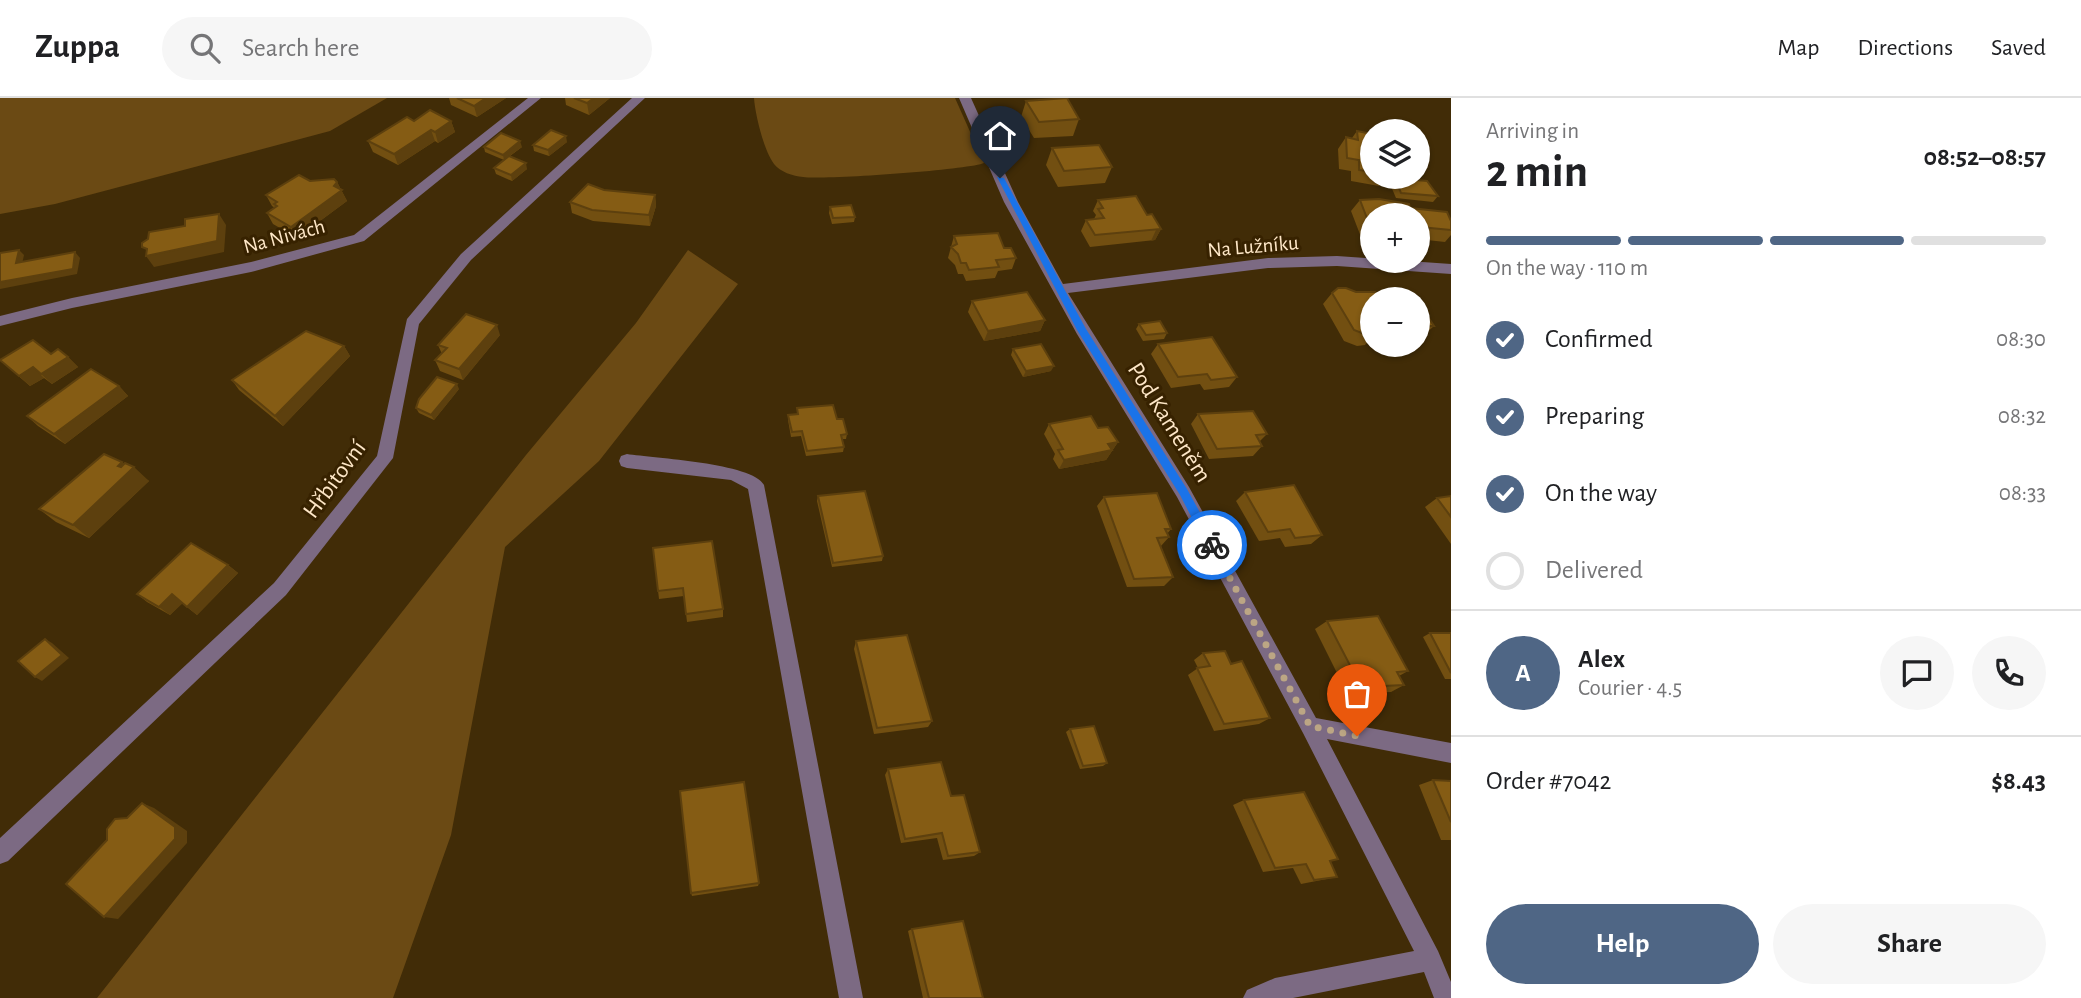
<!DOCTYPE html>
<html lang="en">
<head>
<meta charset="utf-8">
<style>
	:root { --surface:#fff; --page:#f6f6f6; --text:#202124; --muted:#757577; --line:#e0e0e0; --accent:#4f6685 }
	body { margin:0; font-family:"Alegreya Sans",sans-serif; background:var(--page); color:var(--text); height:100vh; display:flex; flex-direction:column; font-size:26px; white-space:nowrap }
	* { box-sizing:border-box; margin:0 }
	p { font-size:23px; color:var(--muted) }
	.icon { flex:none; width:38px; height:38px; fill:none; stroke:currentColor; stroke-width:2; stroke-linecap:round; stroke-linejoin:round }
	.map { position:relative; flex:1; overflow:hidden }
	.sheet { display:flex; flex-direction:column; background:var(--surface); width:630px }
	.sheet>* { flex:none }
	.controls { position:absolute; left:1360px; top:21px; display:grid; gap:14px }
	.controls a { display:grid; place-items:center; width:70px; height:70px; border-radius:50%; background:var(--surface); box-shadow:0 2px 5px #0004; font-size:35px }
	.pin { position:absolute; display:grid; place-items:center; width:60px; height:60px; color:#fff; margin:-72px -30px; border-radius:50% 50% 50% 0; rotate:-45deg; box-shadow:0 0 7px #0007 }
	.pin .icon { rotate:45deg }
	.courier { position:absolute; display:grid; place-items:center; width:70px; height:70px; margin:-35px; border:5px solid #1a73e8; border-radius:50%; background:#fff; color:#222; box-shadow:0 2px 9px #0007 }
	.summary em { font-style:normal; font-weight:700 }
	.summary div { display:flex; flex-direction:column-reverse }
	.summary { display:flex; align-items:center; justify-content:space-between; height:119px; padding:0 35px }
	h1 { font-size:46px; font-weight:700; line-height:52px }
	.bar { display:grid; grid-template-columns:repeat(4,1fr); gap:10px 7px; align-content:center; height:84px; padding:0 35px }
	.bar i { height:9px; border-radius:5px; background:var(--line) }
	.bar .current { background:var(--accent) }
	.bar p { grid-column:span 4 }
	.line { display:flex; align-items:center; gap:18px; padding:0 35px; border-top:2px solid var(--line) }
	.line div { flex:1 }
	.round { display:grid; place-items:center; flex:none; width:74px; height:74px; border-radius:37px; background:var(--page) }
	ol { padding:0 35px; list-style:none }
	li { display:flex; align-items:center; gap:21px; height:77px }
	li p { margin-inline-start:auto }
	li .icon { padding:7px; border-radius:50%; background:var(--accent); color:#fff; stroke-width:4 }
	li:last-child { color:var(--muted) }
	li i { width:38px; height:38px; border:4px solid var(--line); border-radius:50% }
	.primary-button { display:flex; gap:14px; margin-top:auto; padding:14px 35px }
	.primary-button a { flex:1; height:80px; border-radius:42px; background:var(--accent); color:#fff; font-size:28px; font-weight:700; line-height:80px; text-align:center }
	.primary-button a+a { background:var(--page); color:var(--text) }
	header { display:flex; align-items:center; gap:42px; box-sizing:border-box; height:98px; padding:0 35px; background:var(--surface); border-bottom:2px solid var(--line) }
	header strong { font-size:33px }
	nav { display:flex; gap:38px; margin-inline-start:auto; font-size:24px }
	.search { width:490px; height:63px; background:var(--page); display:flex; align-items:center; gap:18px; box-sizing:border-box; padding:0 24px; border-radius:38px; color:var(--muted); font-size:26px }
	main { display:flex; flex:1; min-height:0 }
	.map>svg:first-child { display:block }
</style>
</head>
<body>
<header>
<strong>Zuppa</strong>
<div class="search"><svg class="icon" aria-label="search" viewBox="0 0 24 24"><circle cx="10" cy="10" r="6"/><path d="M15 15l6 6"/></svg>Search here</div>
<nav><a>Map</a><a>Directions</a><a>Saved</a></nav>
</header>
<main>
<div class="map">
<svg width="1451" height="900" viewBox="0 0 1451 900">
	<rect width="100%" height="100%" fill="#412c07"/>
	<g fill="#6b4a14">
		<path d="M0,0H387L330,33L55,106L0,116Z"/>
		<path d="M754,0H955L984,65C968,72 823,82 803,79C793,78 780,74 774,66C764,53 755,16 754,0Z"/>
		<path d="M688,152L738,186L599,363L505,449L451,737L393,900H97L526,357L636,225Z"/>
	</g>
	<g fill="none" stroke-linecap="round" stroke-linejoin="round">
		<g fill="#7c6a83" fill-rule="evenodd">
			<path d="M528,0H541L364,143L251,174L72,210L0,228V218L72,200L251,164L354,137Z"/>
			<path d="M632,0H645L471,162L419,226L393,360L286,497L8,763L0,766V740L274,485L377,358L407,221L461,156Z"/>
			<path d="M959,0H971L1018,104L1063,186L1268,160L1337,158L1451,166V176L1337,168L1268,170L1068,195L1189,389L1316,620L1451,645V665L1327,641L1438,853L1451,884V900H1434L1424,874L1293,900H1243L1247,892L1275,880L1414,853L1303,635L1177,399L1077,236L1004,104Z"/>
			<path d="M627,356C653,360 753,365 764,387L863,900H839L748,391L731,382L627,370L621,368L619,363L621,358Z"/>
		</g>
	</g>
	<g fill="#724f11">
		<path d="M449,0H506L477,19L451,7Z"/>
		<path d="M565,0H610L589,17L566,7Z"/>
		<path d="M1026,3L1079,21L1073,38L1034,40L1021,19Z"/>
		<path d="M414,23H451L455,34L438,45L435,43L398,67L373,54L368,43Z"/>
		<path d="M1357,33L1372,36V79H1386L1379,88L1351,83V73L1339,71L1338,51L1346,39L1352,40Z"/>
		<path d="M567,44L549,58L534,53L533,47Z"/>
		<path d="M484,49H522L510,58L527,71L512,83L496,76L494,70L504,62L485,54Z"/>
		<path d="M1052,50L1112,69L1105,85L1058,89L1046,67Z"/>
		<path d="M1395,80L1438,98L1433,104L1396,100L1390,86Z"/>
		<path d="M310,83L337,84L347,103L297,140L273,126L267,115L275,110L272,108L266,97Z"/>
		<path d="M604,92L655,97L656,108L650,128L593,123L572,115L570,104Z"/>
		<path d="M1098,102L1147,117L1161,131L1155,142L1090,149L1081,133L1086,122L1094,121L1096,117L1093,113Z"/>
		<path d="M1360,102L1410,110L1451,123V137L1445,144L1418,141V117H1372V141L1361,139L1351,113Z"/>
		<path d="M830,109L855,119L854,124L832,126L829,115Z"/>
		<path d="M954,138L1004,150L1016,160L1012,171L998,173L995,180L966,183L963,176H958L955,167L948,160Z"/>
		<path d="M1356,194L1372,201V242H1369L1365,247L1357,248L1344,243L1323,206L1332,195Z"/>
		<path d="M972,203L1045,222L1040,233L984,243L968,214Z"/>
		<path d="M1418,205L1434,228L1423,238H1418Z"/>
		<path d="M1139,226L1167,235L1164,241L1143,243L1136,231Z"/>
		<path d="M500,237L463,282L440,273L435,262L442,256L438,247Z"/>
		<path d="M1158,246L1237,279L1229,289L1204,292L1200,286L1171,290L1151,256Z"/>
		<path d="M344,248L350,258L283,328L239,292L232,282Z"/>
		<path d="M1013,251L1051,273L1023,279L1011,257Z"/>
		<path d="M51,256L68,259L78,269L52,286L44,280L30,288L0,262Z"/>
		<path d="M119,288L128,298L65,346L38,328L27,318Z"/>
		<path d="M459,291L434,322L419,315L416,310Z"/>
		<path d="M797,310L837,321L847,336L846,341H842L844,349L843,354L806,358L801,338L791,339L788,322V317L797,316Z"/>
		<path d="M1198,316L1267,336L1259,344L1262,348L1253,358L1209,361L1191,326Z"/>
		<path d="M1049,326L1098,330L1118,344L1106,362L1059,371L1053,361L1055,356L1044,336Z"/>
		<path d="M122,364L149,383L89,440L56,424L39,411Z"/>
		<path d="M1245,394L1322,437L1311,446L1285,449L1280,440L1259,443L1236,403Z"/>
		<path d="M818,398L883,458L882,463L832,469L817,403Z"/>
		<path d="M1451,398V446L1425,409L1437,400Z"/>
		<path d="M1104,399L1171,431L1167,436L1169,439L1161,448L1173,479L1164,488L1127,489L1097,408Z"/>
		<path d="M653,450L723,511V519L687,524L684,498L659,501Z"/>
		<path d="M228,467L238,475L197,517L182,505L170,517L147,504L137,496Z"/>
		<path d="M1327,523L1408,573L1399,578L1404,587L1391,594L1370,595L1363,583L1342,585L1315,531Z"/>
		<path d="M1430,535H1451V581H1445L1423,539Z"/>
		<path d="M856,543L932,623L928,629L874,636L854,551Z"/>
		<path d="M1203,555L1231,566L1270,620L1259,626L1214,633L1188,577L1198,570L1194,562Z"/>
		<path d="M1070,631L1107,665L1103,668L1080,671L1066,634Z"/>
		<path d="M888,671L951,698L980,754L974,758L943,762L937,740L901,745L885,677Z"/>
		<path d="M1433,682L1451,683V742H1441L1419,687Z"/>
		<path d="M1244,702L1330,764L1337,779L1301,786L1293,770L1263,774L1233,707Z"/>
		<path d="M759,785L758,788L692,798L691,795Z"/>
		<path d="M912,831L983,900H923L908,833Z"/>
	</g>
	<g fill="#5d400e">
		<path d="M486,0H506L477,19L474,8Z"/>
		<path d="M594,0H610L589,17L587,5Z"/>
		<path d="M451,23L455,34L438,45L435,34Z"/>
		<path d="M431,32L435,43L398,67L394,56Z"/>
		<path d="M566,38L567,44L549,58L548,52Z"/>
		<path d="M520,43L522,49L504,62L503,57Z"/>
		<path d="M526,65L527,71L512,83L511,77Z"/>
		<path d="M337,84L347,103L297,140L291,129Z"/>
		<path d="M655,97L656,108L650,128L649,117Z"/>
		<path d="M219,116L226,127L224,154L154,169L146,158Z"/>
		<path d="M1161,131L1155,142L1151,143L1156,132Z"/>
		<path d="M19,152L24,157L21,171L16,165Z"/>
		<path d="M75,154L80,160L77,176L0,191V184Z"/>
		<path d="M1045,222L1040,233L984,243L988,233Z"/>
		<path d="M497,227L500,237L463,282L459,271Z"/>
		<path d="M344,248L350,258L283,328L275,318Z"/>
		<path d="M68,259L78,269L52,286L41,276Z"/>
		<path d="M1054,268L1051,273L1023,279L1026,273Z"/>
		<path d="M33,269L44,280L30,288L19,278Z"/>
		<path d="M457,286L459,291L434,322L431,317Z"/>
		<path d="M119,288L128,298L65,346L54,336Z"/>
		<path d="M1118,344L1106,362L1059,371L1064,362L1108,346Z"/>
		<path d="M122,364L131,372L134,369L149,383L89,440L73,427Z"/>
		<path d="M228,467L238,475L197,517L187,509Z"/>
		<path d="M172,496L183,505L170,517L159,509Z"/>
		<path d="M45,541L52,545L69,560L42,583L35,579Z"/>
		<path d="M142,705L154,710L187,733V745L118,821L104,819Z"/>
	</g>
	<g fill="#855c14" stroke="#5d400e" stroke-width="2">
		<path d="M457,0H486L474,8Z"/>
		<path d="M574,0H594L587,5Z"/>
		<path d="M1067,0L1079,21L1039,24L1026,3Z"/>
		<path d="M430,12L451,23L435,34L431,32L394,56L368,43L407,19L414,23Z"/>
		<path d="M551,32L566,38L548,52L533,47Z"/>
		<path d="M1357,33L1372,36V74L1359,72V62L1347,60L1346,39L1358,42Z"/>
		<path d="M501,35L520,43L503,57L484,49Z"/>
		<path d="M1099,47L1112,69L1064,73L1052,50Z"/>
		<path d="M509,58L526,65L511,77L494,70Z"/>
		<path d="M299,77L310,83L334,81L337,84L334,88L342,92L291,129L267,115L277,108L274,106L277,104L266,97Z"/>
		<path d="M1395,80L1427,83L1438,98L1401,95Z"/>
		<path d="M588,86L604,92L655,97L649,117L592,112L570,104Z"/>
		<path d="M1136,98L1147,117L1152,116L1161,131L1095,137L1086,122L1104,120L1098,111L1103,110L1098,102Z"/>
		<path d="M1379,101L1409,106L1410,110L1447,114L1451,123V132L1419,129L1420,133H1418V117H1372V128H1370L1360,102Z"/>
		<path d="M851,107L855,119L833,120L830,109Z"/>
		<path d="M219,116L217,143L146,158L147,151L142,149V145L148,141L149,134L185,128V121Z"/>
		<path d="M998,135L1004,150H1011L1016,160L996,162L999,169L969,172L966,165H961L958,156L951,149L957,146L954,138Z"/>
		<path d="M19,152L16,165L75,154L73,171L0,184V155Z"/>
		<path d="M1338,190H1346L1356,194H1375L1380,201H1372V237H1367L1354,232L1332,195Z"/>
		<path d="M1027,194L1045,222L988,233L972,203Z"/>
		<path d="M1418,205H1419L1434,228H1418Z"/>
		<path d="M466,216L497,227L459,271L435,262L447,250L438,247Z"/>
		<path d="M1160,223L1167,235L1146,237L1139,226Z"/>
		<path d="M306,233L344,248L275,318L232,282Z"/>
		<path d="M1212,239L1237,279L1211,282L1207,276L1178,279L1158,246Z"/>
		<path d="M33,242L51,256L58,251L68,259L41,276L33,269L19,278L0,262Z"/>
		<path d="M1041,246L1054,268L1026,273L1013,251Z"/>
		<path d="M91,271L119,288L54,336L27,318Z"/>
		<path d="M437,279L457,286L431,317L416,310L419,301Z"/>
		<path d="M833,307L837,321H843L847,336L841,337L844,349L807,353L802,333L792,334L788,317L798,316L797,310Z"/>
		<path d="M1253,313L1267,336L1256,337L1262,348L1217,351L1198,316Z"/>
		<path d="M1091,318L1098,330L1108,329L1118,344L1108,346L1112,352L1064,362L1058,352L1063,351L1049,326Z"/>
		<path d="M104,356L122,364L118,368L121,369L125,365L134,369L73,427L39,411Z"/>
		<path d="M1294,387L1322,437L1295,440L1290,431L1268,434L1245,394Z"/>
		<path d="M865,393L883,458L833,465L818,398Z"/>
		<path d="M1157,395L1171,431H1165L1169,439L1157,440L1173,479L1134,481L1104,399Z"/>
		<path d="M1451,398V419L1437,400Z"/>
		<path d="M712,443L723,511L686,516L683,490L658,493L653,450Z"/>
		<path d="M191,445L228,467L187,509L172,496L159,509L137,496Z"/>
		<path d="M1378,518L1408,573L1397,574L1404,587L1383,588L1376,576L1355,577L1327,523Z"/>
		<path d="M1430,535H1451V575Z"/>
		<path d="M907,537L932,623L877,630L856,543Z"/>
		<path d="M45,541L62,557L35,579L18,563Z"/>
		<path d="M1225,553L1231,566L1242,563L1270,620L1224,626L1197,570L1210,568L1203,555Z"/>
		<path d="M1094,628L1107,665L1083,668L1070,631Z"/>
		<path d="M941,664L951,698L964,697L980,754L948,758L942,735L905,741L888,671Z"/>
		<path d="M1433,682L1451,683V724Z"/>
		<path d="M744,684L759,785L691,795L680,693Z"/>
		<path d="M1304,694L1338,761L1330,763L1337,779L1314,782L1306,766L1275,770L1244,702Z"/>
		<path d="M142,705L175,729V741L104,819L66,786L107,742V731L115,721L127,720Z"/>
		<path d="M963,823L983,900H929L912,831Z"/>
	</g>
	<path fill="#1a73e8" d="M997,79L1004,80L1086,231L1187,391L1218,447L1216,451H1208L1180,397L1077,232Z"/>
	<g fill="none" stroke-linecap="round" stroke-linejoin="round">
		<path stroke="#bca684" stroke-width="7" stroke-dasharray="0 12.6" d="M1212,447L1310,628L1357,638"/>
	</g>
	<g text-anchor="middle" stroke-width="6" stroke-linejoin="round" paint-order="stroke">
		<g font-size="21" fill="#fee7c7" stroke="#372200">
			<text transform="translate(284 138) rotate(-15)" y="7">Na Nivách</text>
			<text transform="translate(1253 148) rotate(-5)" y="7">Na Lužníku</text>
		</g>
		<g font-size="24" fill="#fee7c7" stroke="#372200">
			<text transform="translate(1170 324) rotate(58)" y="8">Pod Kameněm</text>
			<text transform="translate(334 381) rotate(-54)" y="8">Hřbitovní</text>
		</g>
	</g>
</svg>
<div class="controls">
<a><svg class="icon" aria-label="layers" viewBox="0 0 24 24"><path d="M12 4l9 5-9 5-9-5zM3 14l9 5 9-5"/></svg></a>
<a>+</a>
<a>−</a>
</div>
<div class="pin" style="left:1357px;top:638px;background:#ea580c"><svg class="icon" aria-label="bag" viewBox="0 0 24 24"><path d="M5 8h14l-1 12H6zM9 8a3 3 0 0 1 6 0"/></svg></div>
<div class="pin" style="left:1000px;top:80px;background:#1f2937"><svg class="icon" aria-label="home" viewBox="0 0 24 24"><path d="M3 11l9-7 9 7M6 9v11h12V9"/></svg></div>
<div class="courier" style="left:1212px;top:447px"><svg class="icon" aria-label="bike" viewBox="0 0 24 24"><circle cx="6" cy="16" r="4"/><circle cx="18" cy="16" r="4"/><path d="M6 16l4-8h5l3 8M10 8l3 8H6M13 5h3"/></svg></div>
</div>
<section class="sheet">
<div class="summary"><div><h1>2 min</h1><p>Arriving in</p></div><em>08:52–08:57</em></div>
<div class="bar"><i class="current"></i><i class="current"></i><i class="current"></i><i></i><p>On the way · 110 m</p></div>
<ol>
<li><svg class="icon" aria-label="check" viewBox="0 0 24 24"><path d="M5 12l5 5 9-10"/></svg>Confirmed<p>08:30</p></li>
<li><svg class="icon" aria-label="check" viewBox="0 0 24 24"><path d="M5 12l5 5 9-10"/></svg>Preparing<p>08:32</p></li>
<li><svg class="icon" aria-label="check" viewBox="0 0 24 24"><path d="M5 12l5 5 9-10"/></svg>On the way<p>08:33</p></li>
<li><i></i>Delivered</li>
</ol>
<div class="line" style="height:126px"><b class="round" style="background:var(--accent);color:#fff">A</b><div><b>Alex</b><p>Courier · 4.5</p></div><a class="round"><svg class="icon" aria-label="chat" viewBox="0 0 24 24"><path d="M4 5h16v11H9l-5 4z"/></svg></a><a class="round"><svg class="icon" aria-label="phone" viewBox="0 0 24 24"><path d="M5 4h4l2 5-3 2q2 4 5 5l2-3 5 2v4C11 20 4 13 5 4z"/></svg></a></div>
<div class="line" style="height:91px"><div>Order #7042</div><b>$8.43</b></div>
<div class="primary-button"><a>Help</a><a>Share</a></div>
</section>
</main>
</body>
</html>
